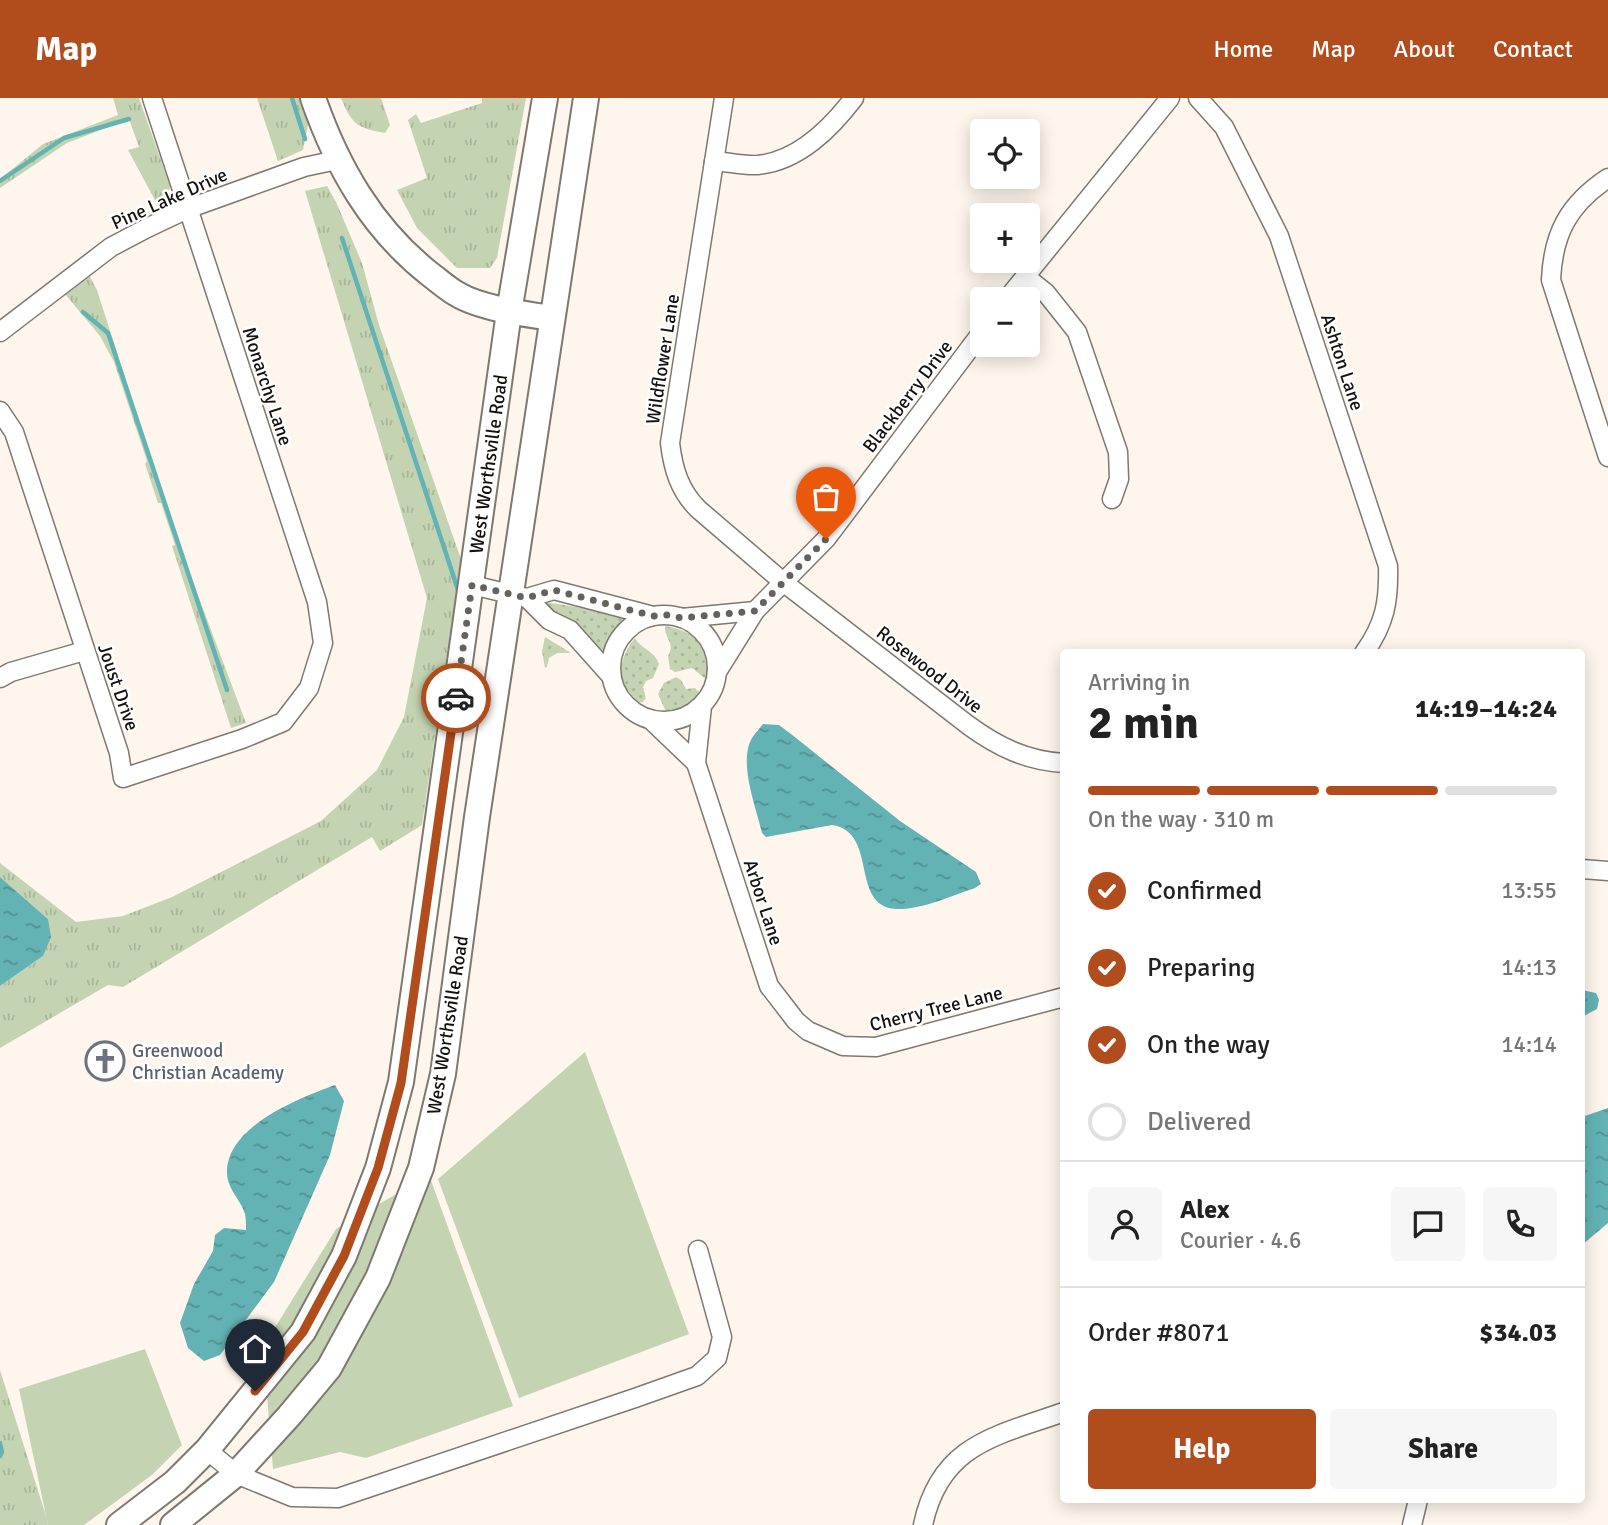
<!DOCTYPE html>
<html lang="en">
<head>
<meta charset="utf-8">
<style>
	:root { --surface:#fff; --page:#f6f6f6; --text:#222; --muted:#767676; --line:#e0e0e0; --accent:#b14c1d }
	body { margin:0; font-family:Signika,sans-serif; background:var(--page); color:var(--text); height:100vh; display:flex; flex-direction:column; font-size:26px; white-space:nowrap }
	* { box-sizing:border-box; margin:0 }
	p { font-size:23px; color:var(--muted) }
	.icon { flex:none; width:38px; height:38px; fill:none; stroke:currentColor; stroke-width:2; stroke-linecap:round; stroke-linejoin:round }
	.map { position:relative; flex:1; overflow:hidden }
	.details { position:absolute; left:1060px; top:551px; width:525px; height:854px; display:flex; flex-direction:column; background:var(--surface); border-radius:7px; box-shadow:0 4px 18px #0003 }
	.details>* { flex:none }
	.fabs { position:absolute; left:970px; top:21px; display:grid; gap:14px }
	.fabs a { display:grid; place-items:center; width:70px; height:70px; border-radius:7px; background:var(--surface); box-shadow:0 4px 18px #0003; font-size:35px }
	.pin { position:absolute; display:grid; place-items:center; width:60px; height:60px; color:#fff; margin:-72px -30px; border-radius:50% 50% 50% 0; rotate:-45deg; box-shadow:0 0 7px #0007 }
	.pin .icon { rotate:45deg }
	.courier { position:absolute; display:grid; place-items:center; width:70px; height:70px; margin:-35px; border:5px solid #b14c1d; border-radius:50%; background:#fff; color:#222; box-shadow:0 2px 9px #0007 }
	.overview em { font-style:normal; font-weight:800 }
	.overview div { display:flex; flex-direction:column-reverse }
	.overview { display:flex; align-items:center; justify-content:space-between; height:119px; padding:0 28px }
	h1 { font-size:46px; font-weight:800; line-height:52px }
	.bar { display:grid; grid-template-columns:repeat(4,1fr); gap:10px 7px; align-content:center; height:84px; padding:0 28px }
	.bar i { height:9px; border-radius:5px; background:var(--line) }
	.bar .active { background:var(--accent) }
	.bar p { grid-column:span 4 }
	.line { display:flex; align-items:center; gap:18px; padding:0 28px; border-top:2px solid var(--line) }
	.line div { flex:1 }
	.round { display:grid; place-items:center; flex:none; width:74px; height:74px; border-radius:7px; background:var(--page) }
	ol { padding:0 28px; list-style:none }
	li { display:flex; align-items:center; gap:21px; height:77px }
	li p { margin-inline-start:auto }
	li .icon { padding:7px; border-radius:50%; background:var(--accent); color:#fff; stroke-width:4 }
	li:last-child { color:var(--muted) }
	li i { width:38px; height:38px; border:4px solid var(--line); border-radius:50% }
	.cta { display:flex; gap:14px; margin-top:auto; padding:14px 28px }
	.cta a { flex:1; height:80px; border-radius:7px; background:var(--accent); color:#fff; font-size:28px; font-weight:800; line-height:80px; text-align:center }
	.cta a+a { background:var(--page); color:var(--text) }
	header { display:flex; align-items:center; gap:42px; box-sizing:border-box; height:98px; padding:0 35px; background:var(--accent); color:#fff }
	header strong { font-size:33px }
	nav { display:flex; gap:38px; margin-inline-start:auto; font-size:24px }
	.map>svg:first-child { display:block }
</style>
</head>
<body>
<header>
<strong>Map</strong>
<nav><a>Home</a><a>Map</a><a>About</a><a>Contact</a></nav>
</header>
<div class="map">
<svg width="1608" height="1427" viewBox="0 0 1608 1427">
	<defs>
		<pattern id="grass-tufts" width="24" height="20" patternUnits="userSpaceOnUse" patternTransform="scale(1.75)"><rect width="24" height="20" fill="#c4d4b2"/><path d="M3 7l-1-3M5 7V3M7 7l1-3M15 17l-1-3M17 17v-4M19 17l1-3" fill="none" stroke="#a8b598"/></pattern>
		<pattern id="garden-dots" width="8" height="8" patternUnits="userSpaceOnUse" patternTransform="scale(1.75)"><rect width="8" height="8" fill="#c4d4b2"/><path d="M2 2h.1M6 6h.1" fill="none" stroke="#a8b598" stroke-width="1.8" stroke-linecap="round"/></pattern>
		<pattern id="water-ripples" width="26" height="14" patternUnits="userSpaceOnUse" patternTransform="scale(1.75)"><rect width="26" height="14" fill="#63b3b4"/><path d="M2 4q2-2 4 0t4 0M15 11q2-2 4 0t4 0" fill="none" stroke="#509091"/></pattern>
	</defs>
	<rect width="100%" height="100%" fill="#fef6ec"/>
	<g fill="url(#grass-tufts)">
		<path d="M113,0H139L170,88C169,96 163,102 156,104L128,52L139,49L129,21L67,45L0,90V81L43,46L118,17Z"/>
		<path d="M257,0H301L309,22L303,52L278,63Z"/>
		<path d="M341,0H381L390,27L385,35C357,30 352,27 341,0Z"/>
		<path d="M482,0H526L497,160L490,170H457L417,130L397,92L427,80L408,22L416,16L421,25L482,5Z"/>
		<path d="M327,88L336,104L362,165L379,227L461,461L422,727L380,753L372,739L123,889L108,887L0,950V888L43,858L48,821L0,779V765L76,824L123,818L172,799L321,723L377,672L404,619L427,500L305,93Z"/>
		<path d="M89,177L97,192L176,439L246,625L231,630L172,448L175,447L161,405H158L145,366L147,363L114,264L100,238L65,196Z"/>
		<path d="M0,1272L47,1421L48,1427H0Z"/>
	</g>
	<g fill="#c4d4b2">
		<path d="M585,954L689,1236L519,1300L438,1081Z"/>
		<path d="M429,1077L513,1308L366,1360L340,1354L273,1371L263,1249L336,1131Z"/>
		<path d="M145,1251L182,1347L152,1377L84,1427H48L19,1291Z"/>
	</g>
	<g fill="url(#garden-dots)">
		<path d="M546,504L630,518L631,521L625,526L623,537L612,542L605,555L573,524L546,509Z"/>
		<path d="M665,528C696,533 711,549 707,582L692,570L675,574L670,571L668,558C676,545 664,541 665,528Z"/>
		<path d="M545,539L571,555H557L549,560L547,569L545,570L542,553Z"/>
		<path d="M635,540C641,551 655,553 659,566L653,580L646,583L643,589L646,600L643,604L638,605L625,589L613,585C622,570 623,553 635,540Z"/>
		<path d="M676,579L681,582L686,591L695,590L701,596C693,607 680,615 666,614L658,596L664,585Z"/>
	</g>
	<g fill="url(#water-ripples)">
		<path d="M763,626L779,627L791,636L900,723L976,774L981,786L975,790C951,798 921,812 896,811C849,808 879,734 832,727L766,739L762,735C756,709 738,664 752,640C755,635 760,630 763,626Z"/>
		<path d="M0,779L48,821L51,839L43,858L0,888Z"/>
		<path d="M1582,892L1596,895L1599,902L1597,911L1582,919Z"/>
		<path d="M335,987L344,1003L330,1057L274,1184L220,1257L204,1263L188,1250L180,1225L194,1186L213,1153L215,1137L224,1130L246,1132C246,1127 246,1121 245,1116C241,1102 228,1092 227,1076C225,1029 299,1000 335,987Z"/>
		<path d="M1608,1010V1125L1582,1147V1019Z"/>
	</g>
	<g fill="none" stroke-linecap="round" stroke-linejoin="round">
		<g stroke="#63b3b4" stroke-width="4.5">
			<path d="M292,0L305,41"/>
			<path d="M0,83L64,40L129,21"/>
			<path d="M342,140L459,495"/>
			<path d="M83,214L108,235L227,592"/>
			<path d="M0,1345L2,1354L0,1358"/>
		</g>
		<g stroke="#7f786f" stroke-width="21">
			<g id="street">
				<path d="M724,0L670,345C673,370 679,392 698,411L783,484L968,627C998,649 1027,663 1064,665"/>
				<path d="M1198,0L1224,29L1279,138L1388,468C1389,503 1385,526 1364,555"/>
				<path d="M714,63C728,64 744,68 758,67C799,63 831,30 854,0"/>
				<path d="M1608,80C1569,106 1553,135 1551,182L1608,359"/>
				<path d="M1026,179L1046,195L1077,234L1118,354L1119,381L1112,401"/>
				<path d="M1007,201L1170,0"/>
				<path d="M0,234L111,149L147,130L187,111L304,69L337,62"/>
				<path d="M0,313L14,334L119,655L123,680L242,641L283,624L309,590L323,545L317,504L152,0"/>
				<path d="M472,487L527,500L554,492L653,518"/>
				<path d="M527,500L549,522L570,532L611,578"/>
				<circle cx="664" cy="570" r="53"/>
				<path d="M682,520L755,513"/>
				<path d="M717,574L755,513L826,441L982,234"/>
				<path d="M0,580L11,574L84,553"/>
				<path d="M702,608L696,665L769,888L796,923L808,933L843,948L876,949L1064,899"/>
				<path d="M651,622L696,665"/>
				<path d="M1582,771L1608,773"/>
				<path d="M207,1352L236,1376L292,1399L338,1400L635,1300L697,1278L717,1260L722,1239L698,1152"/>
				<path d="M923,1427C940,1346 996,1338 1064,1314"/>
				<path d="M1412,1427L1418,1402"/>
			</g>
		</g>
		<g stroke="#7f786f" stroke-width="28">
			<g id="secondary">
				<path d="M313,0C337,69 372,131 431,177C439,183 448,191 457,196C480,210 524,216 551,220"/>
				<path d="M119,1427L175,1384L207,1352L303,1234L344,1158L378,1070L401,984L509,214L545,0"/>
				<path d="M173,1427L236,1376L289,1318L329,1270L378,1180L421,1070L443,976L477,719L586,0"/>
			</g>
		</g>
		<use href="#street" stroke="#fff" stroke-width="18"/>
		<use href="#secondary" stroke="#fff" stroke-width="24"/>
	</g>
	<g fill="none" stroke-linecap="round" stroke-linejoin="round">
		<path stroke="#66615c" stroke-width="7" stroke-dasharray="0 12.6" d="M456,600L472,487L527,500L554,492L653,518L667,517L681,520L755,513L826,441"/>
		<path stroke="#b14c1d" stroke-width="9" d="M255,1293L303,1234L344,1158L378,1070L401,985L456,600"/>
	</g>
	<defs>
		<g id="church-ring" transform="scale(2.0125)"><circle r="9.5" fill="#fff" stroke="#6b7280" stroke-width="1.5"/><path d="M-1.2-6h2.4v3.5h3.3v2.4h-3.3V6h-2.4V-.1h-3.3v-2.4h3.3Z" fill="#6b7280"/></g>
	</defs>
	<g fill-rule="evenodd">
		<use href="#church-ring" x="105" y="963"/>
	</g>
	<g text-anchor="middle" stroke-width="5" stroke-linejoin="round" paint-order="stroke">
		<g font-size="19" fill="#14110e" stroke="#fff">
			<text transform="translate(169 100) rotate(-24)" y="7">Pine Lake Drive</text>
			<text transform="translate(662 261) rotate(-81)" y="7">Wildflower Lane</text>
			<text transform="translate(1343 264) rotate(72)" y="7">Ashton Lane</text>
			<text transform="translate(268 288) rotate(72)" y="7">Monarchy Lane</text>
			<text transform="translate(907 298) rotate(-53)" y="7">Blackberry Drive</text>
			<text transform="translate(488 366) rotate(-82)" y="7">West Worthsville Road</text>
			<text transform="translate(930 571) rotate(38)" y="7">Rosewood Drive</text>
			<text transform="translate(119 589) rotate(71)" y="7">Joust Drive</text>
			<text transform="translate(764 804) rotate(72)" y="7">Arbor Lane</text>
			<text transform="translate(936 910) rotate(-14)" y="7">Cherry Tree Lane</text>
			<text transform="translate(447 927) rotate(-81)" y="7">West Worthsville Road</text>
		</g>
		<g font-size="19" fill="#5b616d" stroke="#fff" text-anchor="start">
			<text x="132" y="959">Greenwood<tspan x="132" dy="22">Christian Academy</tspan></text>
		</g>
	</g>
</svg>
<div class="fabs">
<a><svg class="icon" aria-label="locate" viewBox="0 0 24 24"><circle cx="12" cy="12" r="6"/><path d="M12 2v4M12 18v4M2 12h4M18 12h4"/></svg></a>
<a>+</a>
<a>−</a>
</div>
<div class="pin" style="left:826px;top:441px;background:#ea580c"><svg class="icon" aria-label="bag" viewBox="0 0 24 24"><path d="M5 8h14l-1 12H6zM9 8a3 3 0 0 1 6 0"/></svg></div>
<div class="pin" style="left:255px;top:1293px;background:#1f2937"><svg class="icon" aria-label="home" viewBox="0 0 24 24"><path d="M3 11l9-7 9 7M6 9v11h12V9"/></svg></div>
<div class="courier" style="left:456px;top:600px"><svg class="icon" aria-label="car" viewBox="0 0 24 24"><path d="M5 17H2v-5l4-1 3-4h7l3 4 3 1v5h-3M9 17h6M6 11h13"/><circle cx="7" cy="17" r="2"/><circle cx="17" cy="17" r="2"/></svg></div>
<section class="details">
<div class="overview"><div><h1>2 min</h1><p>Arriving in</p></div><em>14:19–14:24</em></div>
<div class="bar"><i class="active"></i><i class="active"></i><i class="active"></i><i></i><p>On the way · 310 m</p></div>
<ol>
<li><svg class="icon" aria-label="check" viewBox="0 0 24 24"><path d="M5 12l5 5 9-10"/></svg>Confirmed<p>13:55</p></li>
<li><svg class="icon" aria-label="check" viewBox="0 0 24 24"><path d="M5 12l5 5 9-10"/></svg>Preparing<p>14:13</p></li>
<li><svg class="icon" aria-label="check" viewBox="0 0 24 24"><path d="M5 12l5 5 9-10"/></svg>On the way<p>14:14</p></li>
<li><i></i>Delivered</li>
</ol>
<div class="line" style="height:126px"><a class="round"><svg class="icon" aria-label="person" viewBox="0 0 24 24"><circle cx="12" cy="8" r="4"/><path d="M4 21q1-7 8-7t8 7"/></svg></a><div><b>Alex</b><p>Courier · 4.6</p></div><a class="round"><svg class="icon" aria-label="chat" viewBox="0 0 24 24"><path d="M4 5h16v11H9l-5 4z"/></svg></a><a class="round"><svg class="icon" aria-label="phone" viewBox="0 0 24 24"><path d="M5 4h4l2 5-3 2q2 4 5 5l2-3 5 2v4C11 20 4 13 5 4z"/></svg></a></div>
<div class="line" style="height:91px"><div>Order #8071</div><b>$34.03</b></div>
<div class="cta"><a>Help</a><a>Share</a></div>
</section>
</div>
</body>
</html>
